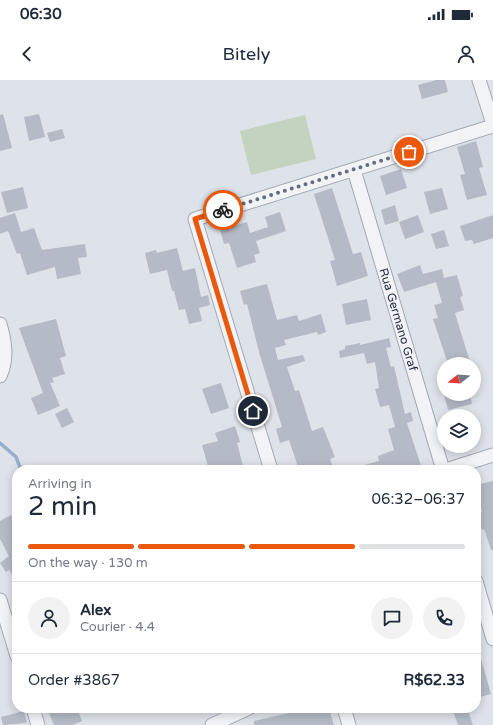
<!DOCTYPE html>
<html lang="en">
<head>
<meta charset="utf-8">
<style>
	:root { --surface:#fff; --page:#f2f2f3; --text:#1f2937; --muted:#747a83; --line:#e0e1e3; --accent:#ea580c }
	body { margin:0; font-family:"Varela Round",sans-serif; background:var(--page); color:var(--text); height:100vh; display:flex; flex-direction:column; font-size:15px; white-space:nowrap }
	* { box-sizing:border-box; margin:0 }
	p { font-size:13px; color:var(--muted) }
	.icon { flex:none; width:22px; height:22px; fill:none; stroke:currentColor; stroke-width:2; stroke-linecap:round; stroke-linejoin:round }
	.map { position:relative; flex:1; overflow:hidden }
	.side { position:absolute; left:12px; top:385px; width:469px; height:248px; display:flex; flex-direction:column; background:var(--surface); border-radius:16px; box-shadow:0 2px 10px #0003 }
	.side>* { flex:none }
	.needle { width:26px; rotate:253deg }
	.controls { position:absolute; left:437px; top:277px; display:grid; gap:8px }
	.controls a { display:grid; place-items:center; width:44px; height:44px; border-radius:50%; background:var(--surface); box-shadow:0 2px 10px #0003; font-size:20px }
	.pin { position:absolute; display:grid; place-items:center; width:34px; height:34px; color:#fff; margin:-17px; border:2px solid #fff; border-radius:50%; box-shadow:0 1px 4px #0007 }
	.courier { position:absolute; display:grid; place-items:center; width:40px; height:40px; margin:-20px; border:3px solid #ea580c; border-radius:50%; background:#fff; color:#222; box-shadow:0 1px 5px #0007 }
	.summary em { font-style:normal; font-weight:600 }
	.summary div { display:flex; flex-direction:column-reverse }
	.summary { display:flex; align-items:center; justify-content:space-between; height:68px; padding:0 16px }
	h1 { font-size:26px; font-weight:600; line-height:30px }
	.bar { display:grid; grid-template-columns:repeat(4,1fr); gap:6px 4px; align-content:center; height:48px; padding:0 16px }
	.bar i { height:5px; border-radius:3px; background:var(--line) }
	.bar .active { background:var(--accent) }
	.bar p { grid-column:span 4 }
	.line { display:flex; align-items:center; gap:10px; padding:0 16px; border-top:1px solid var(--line) }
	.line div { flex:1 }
	.round { display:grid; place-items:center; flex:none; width:42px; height:42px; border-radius:21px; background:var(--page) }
	.status { display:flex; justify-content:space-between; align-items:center; height:28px; padding:0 20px; background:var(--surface); direction:ltr }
	.status svg { height:11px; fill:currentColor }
	header { display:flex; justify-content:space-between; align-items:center; height:52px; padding:0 16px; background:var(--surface); font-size:18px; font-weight:600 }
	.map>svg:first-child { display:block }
</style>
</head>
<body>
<div class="status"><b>06:30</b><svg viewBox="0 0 49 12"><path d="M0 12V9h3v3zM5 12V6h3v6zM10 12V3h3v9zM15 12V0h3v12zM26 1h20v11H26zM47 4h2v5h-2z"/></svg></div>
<header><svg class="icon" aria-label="back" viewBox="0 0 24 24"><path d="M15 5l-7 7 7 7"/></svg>Bitely<svg class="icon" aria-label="person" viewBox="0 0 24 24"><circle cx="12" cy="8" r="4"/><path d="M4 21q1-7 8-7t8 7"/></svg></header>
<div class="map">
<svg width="493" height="645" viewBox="0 0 493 645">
	<rect width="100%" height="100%" fill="#dee2e9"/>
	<path fill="#c3d3bf" d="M305,35L316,79L251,95L240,51Z"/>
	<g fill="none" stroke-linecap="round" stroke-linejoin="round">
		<path stroke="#96aecc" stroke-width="3.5" d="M0,363L16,377L21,390"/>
	</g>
	<g fill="#b5bbc6">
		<path d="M436,0H445L448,12L422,19L418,5Z"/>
		<path d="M3,34L12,68L0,71V35Z"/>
		<path d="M39,34L45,57L29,61L24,37Z"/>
		<path d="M62,49L65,58L50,62L47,53Z"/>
		<path d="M476,61L483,87L479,88L487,115L467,120L460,95L465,94L457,67Z"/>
		<path d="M401,89L407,108L386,115L380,96Z"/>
		<path d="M23,107L28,128L7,133L1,112Z"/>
		<path d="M332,108L353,174L361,172L368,196L337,206L330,181L335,180L314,114Z"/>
		<path d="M442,108L448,129L430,134L424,112Z"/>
		<path d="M395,125L399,141L385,145L381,130Z"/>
		<path d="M280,132L286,151L256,161L260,173L254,175L256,182L237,188L229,163L224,164L220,150L247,142L250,153L268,147L265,137Z"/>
		<path d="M15,133L21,152L34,148L42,170L85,164L87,177L78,178L81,194L57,199L55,187L27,195L20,173L17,174L8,151L0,154V138Z"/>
		<path d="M418,135L424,152L405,159L399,142Z"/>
		<path d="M493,135V158L474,164L472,160L465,161L460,146Z"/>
		<path d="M444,150L449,166L436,169L431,154Z"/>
		<path d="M177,168L183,191L195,188L201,217L208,215L210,225L199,228L202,241L189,244L185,229L179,230L174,211H172L167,190L150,194L145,173L156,170L157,173Z"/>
		<path d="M420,185L423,194L442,189L444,198L457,195L463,216L460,217L464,230L455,233L470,282L463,284H448L433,239L438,238L434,225L442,223L436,202L404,212L397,194Z"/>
		<path d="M267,204L277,240L297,235L299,241L321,234L326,252L318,255L317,252L284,260L286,265L275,268L278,280L303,275L305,281L287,287L295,311L299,310L312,351L323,347L335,377L330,379L334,390H299L289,360L280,363L276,349L282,347L259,272L247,224L244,225L240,211Z"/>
		<path d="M367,219L371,240L346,245L342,224Z"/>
		<path d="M56,239L66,276L60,278L65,294L52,298L54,302L50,303L60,326L38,335L31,318L43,313L19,248Z"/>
		<path d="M389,258L391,267L386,268L391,287L394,286L405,334L411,332L413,341L407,343L421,386L409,390H357V387L379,381L378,376L394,370L388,349L395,347L389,325L380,327L375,309L379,308L375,282L367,284L364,273L340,278L339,271L345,269V266L360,263V265Z"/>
		<path d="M221,303L229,328L211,334L202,309Z"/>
		<path d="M444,314H470L472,324L448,330Z"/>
		<path d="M67,328L74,342L62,348L55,334Z"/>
		<path d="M235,346L240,362L237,363L244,390H209L202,365L218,361L215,353Z"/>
		<path d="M493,401V470H491L484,449L482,450L476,437L482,432L476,405Z"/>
		<path d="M11,435L17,447V502L9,490L6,492L0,483L9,476L0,459V441Z"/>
		<path d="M476,575H480L491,614L476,618Z"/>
		<path d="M47,628H77L82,641L72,645H54Z"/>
		<path d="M287,628H329L334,645H254V641L289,633Z"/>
		<path d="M462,628H467L473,645H458L453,631Z"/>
		<path d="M24,631L27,643L3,645L1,637Z"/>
	</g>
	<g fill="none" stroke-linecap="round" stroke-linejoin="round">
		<g stroke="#a3a9b3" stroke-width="15">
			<g id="street">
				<path d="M479,0L493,44"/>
				<path id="s1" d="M354,90L443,390"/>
				<path d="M0,244C5,261 8,279 0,296"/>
				<path d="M271,390L195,139L493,46"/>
				<path d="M446,390L493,375"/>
				<path d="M476,501L493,559"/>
				<path d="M0,520L17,576"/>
				<path d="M33,628L38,645"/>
				<path d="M344,628L349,645"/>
				<path d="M212,645L249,628"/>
			</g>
		</g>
		<use href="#street" stroke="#f1f3f7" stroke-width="13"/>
	</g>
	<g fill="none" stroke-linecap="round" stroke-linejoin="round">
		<path stroke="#666e7c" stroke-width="4" stroke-dasharray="0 7.2" d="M223,130L409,72"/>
		<path stroke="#ea580c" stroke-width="5" d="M223,130L195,139L253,331"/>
	</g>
	<g text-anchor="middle" stroke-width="4" stroke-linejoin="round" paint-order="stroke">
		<g font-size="12" fill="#262f41" stroke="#eef1f6">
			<text dy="4" stroke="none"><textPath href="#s1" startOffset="156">Rua Germano Graf</textPath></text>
		</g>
	</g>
</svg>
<div class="controls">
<a><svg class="needle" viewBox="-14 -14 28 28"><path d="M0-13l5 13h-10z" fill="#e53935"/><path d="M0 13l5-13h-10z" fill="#747a83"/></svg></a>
<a><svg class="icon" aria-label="layers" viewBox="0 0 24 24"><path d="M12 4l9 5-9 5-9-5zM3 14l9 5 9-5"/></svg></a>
</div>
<div class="pin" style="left:409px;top:72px;background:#ea580c"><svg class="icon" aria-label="bag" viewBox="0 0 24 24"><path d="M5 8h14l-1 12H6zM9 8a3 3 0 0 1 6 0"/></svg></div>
<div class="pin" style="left:253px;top:331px;background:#1f2937"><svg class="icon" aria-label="home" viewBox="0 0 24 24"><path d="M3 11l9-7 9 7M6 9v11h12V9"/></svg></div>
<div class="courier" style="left:223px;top:130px"><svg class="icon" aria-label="bike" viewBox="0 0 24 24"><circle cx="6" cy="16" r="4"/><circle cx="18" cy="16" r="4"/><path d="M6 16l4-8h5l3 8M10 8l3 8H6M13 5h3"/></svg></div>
<section class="side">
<div class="summary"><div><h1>2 min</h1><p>Arriving in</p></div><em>06:32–06:37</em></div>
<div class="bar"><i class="active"></i><i class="active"></i><i class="active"></i><i></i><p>On the way · 130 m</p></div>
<div class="line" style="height:72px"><a class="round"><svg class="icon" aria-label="person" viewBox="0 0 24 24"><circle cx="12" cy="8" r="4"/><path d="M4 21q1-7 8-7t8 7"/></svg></a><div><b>Alex</b><p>Courier · 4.4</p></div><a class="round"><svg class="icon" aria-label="chat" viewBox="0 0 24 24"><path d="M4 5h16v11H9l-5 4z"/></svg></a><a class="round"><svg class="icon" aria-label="phone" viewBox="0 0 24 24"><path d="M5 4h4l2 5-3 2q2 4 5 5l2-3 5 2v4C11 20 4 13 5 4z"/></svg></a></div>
<div class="line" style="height:52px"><div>Order #3867</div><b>R$62.33</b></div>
</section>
</div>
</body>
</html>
